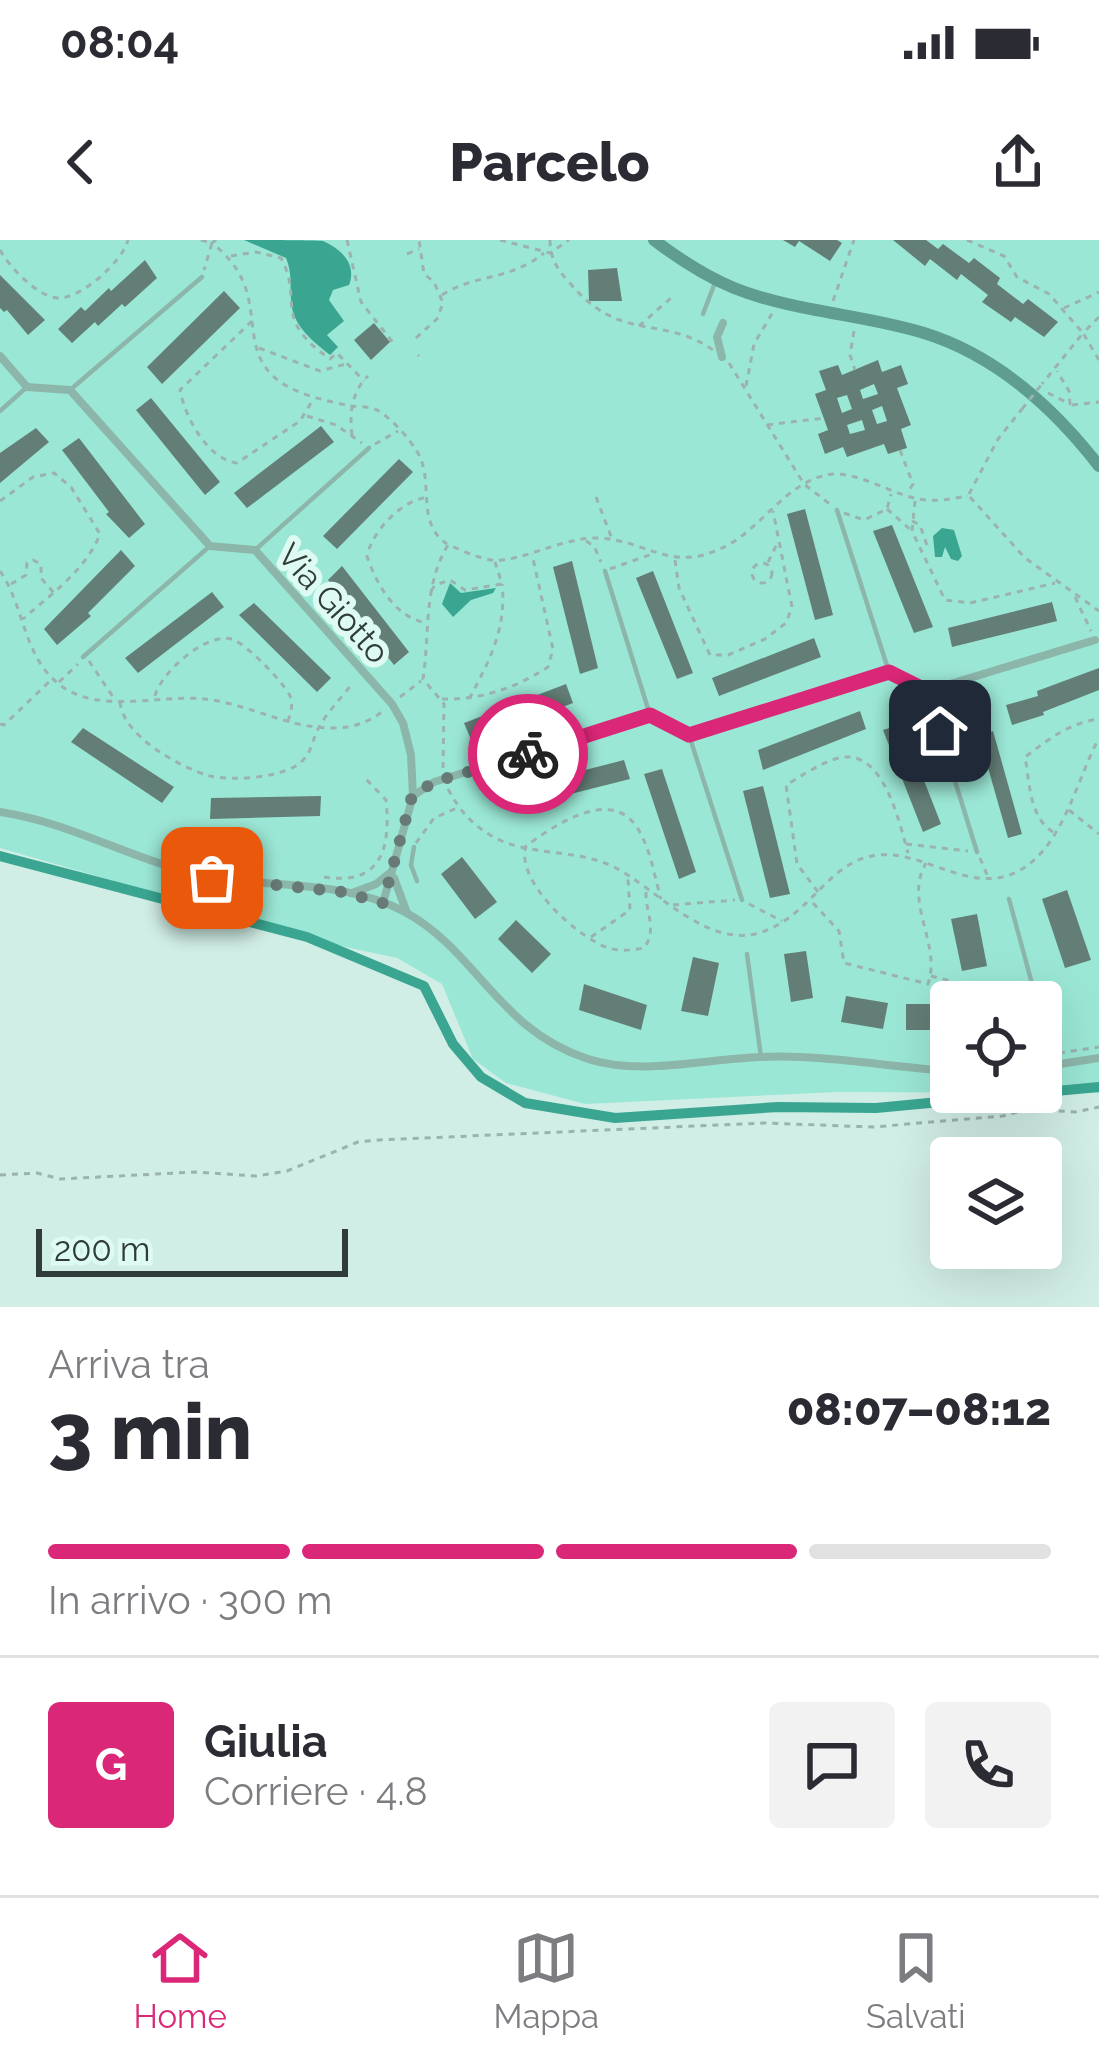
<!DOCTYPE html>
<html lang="it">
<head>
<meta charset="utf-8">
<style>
	:root { --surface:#fff; --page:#f2f2f3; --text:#2b2b33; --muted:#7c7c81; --line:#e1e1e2; --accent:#db2777 }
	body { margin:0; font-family:Raleway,sans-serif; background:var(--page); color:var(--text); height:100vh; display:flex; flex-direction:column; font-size:45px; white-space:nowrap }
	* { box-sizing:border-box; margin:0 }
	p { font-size:39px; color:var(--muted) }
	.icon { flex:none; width:66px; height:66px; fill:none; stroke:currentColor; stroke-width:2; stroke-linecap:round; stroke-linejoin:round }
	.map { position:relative; height:1067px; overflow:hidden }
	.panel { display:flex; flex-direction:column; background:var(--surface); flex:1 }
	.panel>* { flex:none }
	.controls { position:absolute; left:930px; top:741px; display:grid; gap:24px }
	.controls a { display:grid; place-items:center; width:132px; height:132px; border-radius:12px; background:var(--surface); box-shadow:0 12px 48px #0002; font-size:60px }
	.scale { position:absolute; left:36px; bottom:30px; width:312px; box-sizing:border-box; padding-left:12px; border:6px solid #303c39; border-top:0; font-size:33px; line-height:42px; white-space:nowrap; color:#303c39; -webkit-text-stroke:9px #defbf3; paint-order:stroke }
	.pin { position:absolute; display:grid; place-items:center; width:102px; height:102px; color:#fff; margin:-51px; border-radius:24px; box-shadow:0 6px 18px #0006 }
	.courier { position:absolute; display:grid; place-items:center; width:120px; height:120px; margin:-60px; border:9px solid #db2777; border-radius:50%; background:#fff; color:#222; box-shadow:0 3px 15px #0007 }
	.overview em { font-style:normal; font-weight:800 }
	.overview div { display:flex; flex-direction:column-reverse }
	.overview { display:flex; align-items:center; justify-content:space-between; height:204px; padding:0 48px }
	h1 { font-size:78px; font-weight:800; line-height:90px }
	.bar { display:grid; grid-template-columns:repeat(4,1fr); gap:18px 12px; align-content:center; height:144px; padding:0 48px }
	.bar i { height:15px; border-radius:9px; background:var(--line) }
	.bar .current { background:var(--accent) }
	.bar p { grid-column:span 4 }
	.line { display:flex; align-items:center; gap:30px; padding:0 48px; border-top:3px solid var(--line) }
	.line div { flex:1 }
	.round { display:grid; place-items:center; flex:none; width:126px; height:126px; border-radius:12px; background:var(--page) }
	.status { display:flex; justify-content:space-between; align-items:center; height:84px; padding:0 60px; background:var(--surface); direction:ltr }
	.status svg { height:33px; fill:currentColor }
	header { display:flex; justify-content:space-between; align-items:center; height:156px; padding:0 48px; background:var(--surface); font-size:54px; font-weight:800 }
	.dock { display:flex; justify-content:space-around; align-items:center; height:168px; border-top:3px solid var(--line); background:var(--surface); font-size:33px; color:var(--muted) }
	.dock a { display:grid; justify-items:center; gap:6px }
	.dock .current { color:var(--accent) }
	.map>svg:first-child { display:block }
</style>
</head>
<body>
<div class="status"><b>08:04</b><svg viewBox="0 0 49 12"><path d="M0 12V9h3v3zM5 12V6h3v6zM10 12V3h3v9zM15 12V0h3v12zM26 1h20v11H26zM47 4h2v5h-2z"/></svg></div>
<header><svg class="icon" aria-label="back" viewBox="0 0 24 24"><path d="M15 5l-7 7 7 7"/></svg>Parcelo<svg class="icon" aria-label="share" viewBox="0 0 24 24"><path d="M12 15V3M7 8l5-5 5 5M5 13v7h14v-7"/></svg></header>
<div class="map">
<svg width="1099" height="1067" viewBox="0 0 1099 1067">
	<rect width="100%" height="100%" fill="#d1eee6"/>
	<path fill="#9be7d5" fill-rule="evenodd" d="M0,0H1099V853L838,852L585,864L506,843L473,819L442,744L397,718L336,705L0,608ZM951,762H1041V852H951Z"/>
	<g fill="#3aa691">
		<path d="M244,0C261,0 309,0 323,1C342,9 357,25 349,45L333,50L329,60L344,81L327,95L338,107L330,115C310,99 291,84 291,58C290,42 292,33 286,18Z"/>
		<path d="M942,288L954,290L962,316L958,321L951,319L945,307L942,317H935L933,296Z"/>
		<path d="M450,343L461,353L496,348L493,353L471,360L453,377L442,364Z"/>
	</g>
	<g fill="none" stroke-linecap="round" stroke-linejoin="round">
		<path stroke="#3aa691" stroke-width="10" d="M0,616L307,697L424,746L453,804L481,837L525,863L615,878L778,867L876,868L1099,847"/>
	</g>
	<g fill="#637e77" fill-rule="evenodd">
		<path d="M783,0H837L842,3L830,21L799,1L795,7Z"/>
		<path d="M893,0H926L938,9L943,4L969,23L974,18L1000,38L997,44L1023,64L1028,59L1058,82L1044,97L1015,77L1011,82L982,62L988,55L961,34L957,40L930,19L925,26Z"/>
		<path d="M145,20L157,38L125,67L122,64L98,86L95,82L72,103L58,89L81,67L85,71L109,48L111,51Z"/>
		<path d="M617,28L622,61H589L588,30Z"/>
		<path d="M0,35L45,80L28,95L7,70L4,72L0,68Z"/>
		<path d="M224,51L240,68L162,144L147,127Z"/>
		<path d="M374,83L390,102L371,120L354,100Z"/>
		<path d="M878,120L882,132L901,125L908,144L897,148L911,185L901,189L907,208L888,214L884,204L847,217L843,207L825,214L818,194L828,190L815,154L826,150L819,131L838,125L842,135ZM874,144L878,154L863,159L860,150ZM847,155L852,169L842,173L837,158ZM882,166L887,181L877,184L872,170ZM862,180L865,190L850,194L847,185Z"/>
		<path d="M151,158L220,242L205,255L136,170Z"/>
		<path d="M321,186L334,202L247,268L234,253Z"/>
		<path d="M36,188L49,202L0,243V213Z"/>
		<path d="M79,198L145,284L129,298L106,274L109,272L62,210Z"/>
		<path d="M399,219L413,232L337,309L323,296Z"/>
		<path d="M805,269L833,375L815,380L787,274Z"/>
		<path d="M892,285L933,387L914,393L873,291Z"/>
		<path d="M121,310L135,326L88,373L91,376L57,405L44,389Z"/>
		<path d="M572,321L598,428L580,434L553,327Z"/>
		<path d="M342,326L409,412L394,425L328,340Z"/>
		<path d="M653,331L693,433L677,439L636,338Z"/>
		<path d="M212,352L224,367L138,433L125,418Z"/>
		<path d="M1052,362L1057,381L952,407L948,388Z"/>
		<path d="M254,363L331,438L317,452L239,375Z"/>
		<path d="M814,398L821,417L719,456L712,438Z"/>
		<path d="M1099,428V450L1043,472L1044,475L1012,485L1006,465L1038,456L1037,451Z"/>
		<path d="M566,444L573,463L472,502L464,483Z"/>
		<path d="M860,471L866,489L763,530L758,510Z"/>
		<path d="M902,484L941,584L923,592L883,490Z"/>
		<path d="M83,488L174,547L162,563L71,502Z"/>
		<path d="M993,491L1022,594L1008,598L979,496Z"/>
		<path d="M624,520L630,539L523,566L519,547Z"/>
		<path d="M662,529L696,632L679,639L644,534Z"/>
		<path d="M763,546L790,654L770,658L743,551Z"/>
		<path d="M321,556L320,576L210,579L211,558Z"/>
		<path d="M462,617L497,662L475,679L441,634Z"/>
		<path d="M1067,650L1091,720L1065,728L1042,659Z"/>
		<path d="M977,674L987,726L962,731L951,679Z"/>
		<path d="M516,680L551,714L532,733L498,699Z"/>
		<path d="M806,711L813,758L791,762L784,714Z"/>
		<path d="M693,717L719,723L708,776L681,771Z"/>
		<path d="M584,744L647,765L641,790L579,770Z"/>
		<path d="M846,756L888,763L883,789L841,782Z"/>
		<rect x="906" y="764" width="45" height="26"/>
	</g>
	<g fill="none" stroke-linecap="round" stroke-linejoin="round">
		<g stroke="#9bb3ac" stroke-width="3" stroke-dasharray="6 6" stroke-linecap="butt">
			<path d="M201,0L212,3L204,30"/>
			<path d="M216,0L212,3C272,50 236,99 272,135C291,154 324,160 350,166C358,167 369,166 377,170C392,179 407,196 416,210C436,239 414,282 447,304"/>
			<path d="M347,0L361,62L394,104"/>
			<path d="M500,0L550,13L569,0"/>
			<path d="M550,0C550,18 557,29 569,42C620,104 661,74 713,110"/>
			<path d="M967,0L1004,16L1017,37L1049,54L1083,93L1042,144"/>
			<path d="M0,10C9,26 37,57 58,58C81,59 123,21 128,0"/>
			<path d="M407,14L419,9"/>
			<path d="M231,16L256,12L281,18C304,61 271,78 330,119L337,113L364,141"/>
			<path d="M442,55C476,33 508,42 544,13"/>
			<path d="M833,61L854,0"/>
			<path d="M1064,68L1099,52"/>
			<path d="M1099,77L1083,93L1099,120"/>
			<path d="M252,81L180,150C185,177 207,219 237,223L300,181L314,158"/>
			<path d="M639,86L671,58"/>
			<path d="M854,91L850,115L855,130"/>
			<path d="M416,98L437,79L443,63L434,42L424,34L419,0"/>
			<path d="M259,108L320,131L346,124"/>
			<path d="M418,115L419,116"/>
			<path d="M729,123L804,244L831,265"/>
			<path d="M746,146L754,104L773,72"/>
			<path d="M1048,153L1070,164L1069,151L1057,131"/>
			<path d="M1072,165L1099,162"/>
			<path d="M307,176L336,185L362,203"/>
			<path d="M767,185L824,178"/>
			<path d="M352,195C349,174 352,151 368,136"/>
			<path d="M375,204L398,191"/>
			<path d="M900,210L913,244L908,252"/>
			<path d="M969,254L998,199L1022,169"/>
			<path d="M596,257L612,299"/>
			<path d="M970,257L1025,318L1099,371"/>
			<path d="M424,258C400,262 372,292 367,316C377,346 396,378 427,383"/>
			<path d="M0,261L33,237L54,233L71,247L100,294C86,330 51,354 23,379"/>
			<path d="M915,261L912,291L945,360L970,363L1055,343"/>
			<path d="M887,269L911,290"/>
			<path d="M844,273L864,280L887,269L891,254"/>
			<path d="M912,281L920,285L928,308"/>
			<path d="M586,301L594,306L601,322"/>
			<path d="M675,320L679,348L710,415H728L765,399L786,383L792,367L773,271"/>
			<path d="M768,322L777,304"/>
			<circle cx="762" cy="333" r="10"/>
			<path d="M610,329L652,314"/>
			<path d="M0,331C25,367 23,417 60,445C99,475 160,454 205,459C249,464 287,488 332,488C352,488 368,483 383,471"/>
			<path d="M11,344L26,335L27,323L33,320L41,324V338L54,353"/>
			<path d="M431,351L435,345L450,340L465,350L502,344L495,322"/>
			<path d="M1075,357L1091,391"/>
			<path d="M89,421L113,457"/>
			<path d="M59,442L78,424"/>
			<path d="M155,456C160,433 209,389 234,400C247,405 282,441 289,454C294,463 291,472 288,481"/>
			<path d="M400,457L421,441"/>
			<path d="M442,459C480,460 516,448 548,427L553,409L532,314"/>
			<path d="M469,459C489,422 507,388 502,344"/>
			<path d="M120,462C123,496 179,527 210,536C233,541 273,538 294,527C312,516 310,506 318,489C325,475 341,458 352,444"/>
			<path d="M0,484L4,485L51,440"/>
			<path d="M443,528L444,464L423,439C430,393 423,346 448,305C462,310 477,318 492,320C520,323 562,297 598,298C646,300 671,333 722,308C761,290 783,245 826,235C854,229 887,252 914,258C932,263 950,259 968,256"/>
			<path d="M448,549C459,569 470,583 490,595C526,617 576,608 614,627C657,649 706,708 759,693C812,677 828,619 879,615C924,611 967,652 1012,634C1062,614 1076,540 1099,498"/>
			<path d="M1069,570L1099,594"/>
			<path d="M1053,592C1029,577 1030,543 1025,517C1049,499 1069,483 1099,479"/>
			<path d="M416,603L434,578L457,568"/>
			<path d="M906,604L968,611"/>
			<path d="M980,618L988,637"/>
			<path d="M324,637C381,646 391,609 386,560L364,537"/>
			<path d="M646,652C645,672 658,689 644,708C632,710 618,712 606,707C576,696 515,641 526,606C552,587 609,547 636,586C650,606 654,635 661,659"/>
			<path d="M818,652L797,624L786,545C802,536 829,516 849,517C886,519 900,585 908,613"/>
			<path d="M813,663L839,691L844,723L928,744C942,704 903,662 926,623"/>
			<path d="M749,664L782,681"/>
			<path d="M673,665L735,660"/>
			<path d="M591,697L630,670L628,639"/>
			<path d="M931,736L951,741"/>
			<path d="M1059,813L1099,807"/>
			<path d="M0,935L37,933L60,939L195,932L256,936L287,931L358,902L379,900L764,883L873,887L1003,876L1028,869L1075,872L1099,867"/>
		</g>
		<g stroke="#8db6ab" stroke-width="4.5">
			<path d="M703,74L716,40"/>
			<path d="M70,150L202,37"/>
			<path d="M0,171L27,147"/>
			<path d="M837,270L889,432"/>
			<path d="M255,310L369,208"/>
			<path d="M605,331L650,475"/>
			<path d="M83,417L210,306"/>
			<path d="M927,451L977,612"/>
			<path d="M689,495L742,660"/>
			<path d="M414,607L411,625L417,641"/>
			<path d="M1009,659L1037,762"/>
			<path d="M747,714L761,817"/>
			<path d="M1041,776L1055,825"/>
		</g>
		<g stroke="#8db6ab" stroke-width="8">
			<path d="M0,116L27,147L70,150L210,306L255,310L392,464L403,483L411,515L413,556L383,663"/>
			<path d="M722,117L717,97L723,83"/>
			<path d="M413,556L434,542L650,475L689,495L889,432L927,451L1095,400"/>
			<path d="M0,572C68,582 125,616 191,633C260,650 341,637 405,672C478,712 497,789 588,819C641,836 705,819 760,817C823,814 888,827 951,831"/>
			<path d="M394,638L407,673"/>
			<path d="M352,653L376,644L391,632"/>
			<path d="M1041,827L1099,818"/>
		</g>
		<path stroke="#5e9d8f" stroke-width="12" d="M654,0C679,19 705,36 734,48C794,72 862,74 924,93C995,115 1054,168 1099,226"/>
		<path stroke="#9bb3ac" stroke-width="3" stroke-dasharray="6 6" stroke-linecap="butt" d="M1022,169L1042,144"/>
	</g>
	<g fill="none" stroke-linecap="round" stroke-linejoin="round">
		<path stroke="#687a76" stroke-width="12" stroke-dasharray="0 21.6" d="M212,638L343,652L383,663L412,556L434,542L528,514"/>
		<path stroke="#db2777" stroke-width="15" d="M528,514L650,475L689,495L889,432L927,451L940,491"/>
	</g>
	<g text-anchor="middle" stroke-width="12" stroke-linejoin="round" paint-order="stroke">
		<g font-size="33" fill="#303c39" stroke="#defbf3">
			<text transform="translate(334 363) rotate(48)" y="12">Via Giotto</text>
		</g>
	</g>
</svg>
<div class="controls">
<a><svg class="icon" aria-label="locate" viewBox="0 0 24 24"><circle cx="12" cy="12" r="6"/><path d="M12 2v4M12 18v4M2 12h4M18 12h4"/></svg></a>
<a><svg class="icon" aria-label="layers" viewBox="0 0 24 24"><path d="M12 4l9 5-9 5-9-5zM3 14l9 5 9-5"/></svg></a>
</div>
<div class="scale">200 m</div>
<div class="pin" style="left:212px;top:638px;background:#ea580c"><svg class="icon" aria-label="bag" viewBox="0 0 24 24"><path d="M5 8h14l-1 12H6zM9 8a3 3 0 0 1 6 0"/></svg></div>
<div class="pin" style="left:940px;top:491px;background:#1f2937"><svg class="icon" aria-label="home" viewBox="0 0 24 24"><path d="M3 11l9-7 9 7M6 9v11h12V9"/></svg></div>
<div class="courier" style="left:528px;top:514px"><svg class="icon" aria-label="bike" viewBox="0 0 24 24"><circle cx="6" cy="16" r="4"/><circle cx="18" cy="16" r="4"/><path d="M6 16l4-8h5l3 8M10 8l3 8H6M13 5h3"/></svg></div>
</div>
<section class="panel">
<div class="overview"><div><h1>3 min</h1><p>Arriva tra</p></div><em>08:07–08:12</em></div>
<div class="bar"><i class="current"></i><i class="current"></i><i class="current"></i><i></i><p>In arrivo · 300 m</p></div>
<div class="line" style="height:216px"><b class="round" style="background:var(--accent);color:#fff">G</b><div><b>Giulia</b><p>Corriere · 4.8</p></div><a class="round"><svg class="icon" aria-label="chat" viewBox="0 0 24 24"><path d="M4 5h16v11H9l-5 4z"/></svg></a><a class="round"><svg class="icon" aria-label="phone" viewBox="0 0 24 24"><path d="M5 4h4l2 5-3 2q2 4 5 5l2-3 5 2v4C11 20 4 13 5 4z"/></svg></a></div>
</section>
<nav class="dock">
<a class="current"><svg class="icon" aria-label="home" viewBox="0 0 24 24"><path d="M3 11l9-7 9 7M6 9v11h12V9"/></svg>Home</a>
<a><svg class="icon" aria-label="map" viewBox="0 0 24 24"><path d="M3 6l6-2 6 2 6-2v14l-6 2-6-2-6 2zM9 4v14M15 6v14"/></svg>Mappa</a>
<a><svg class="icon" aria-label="saved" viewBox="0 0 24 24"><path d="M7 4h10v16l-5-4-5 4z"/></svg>Salvati</a>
</nav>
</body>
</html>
